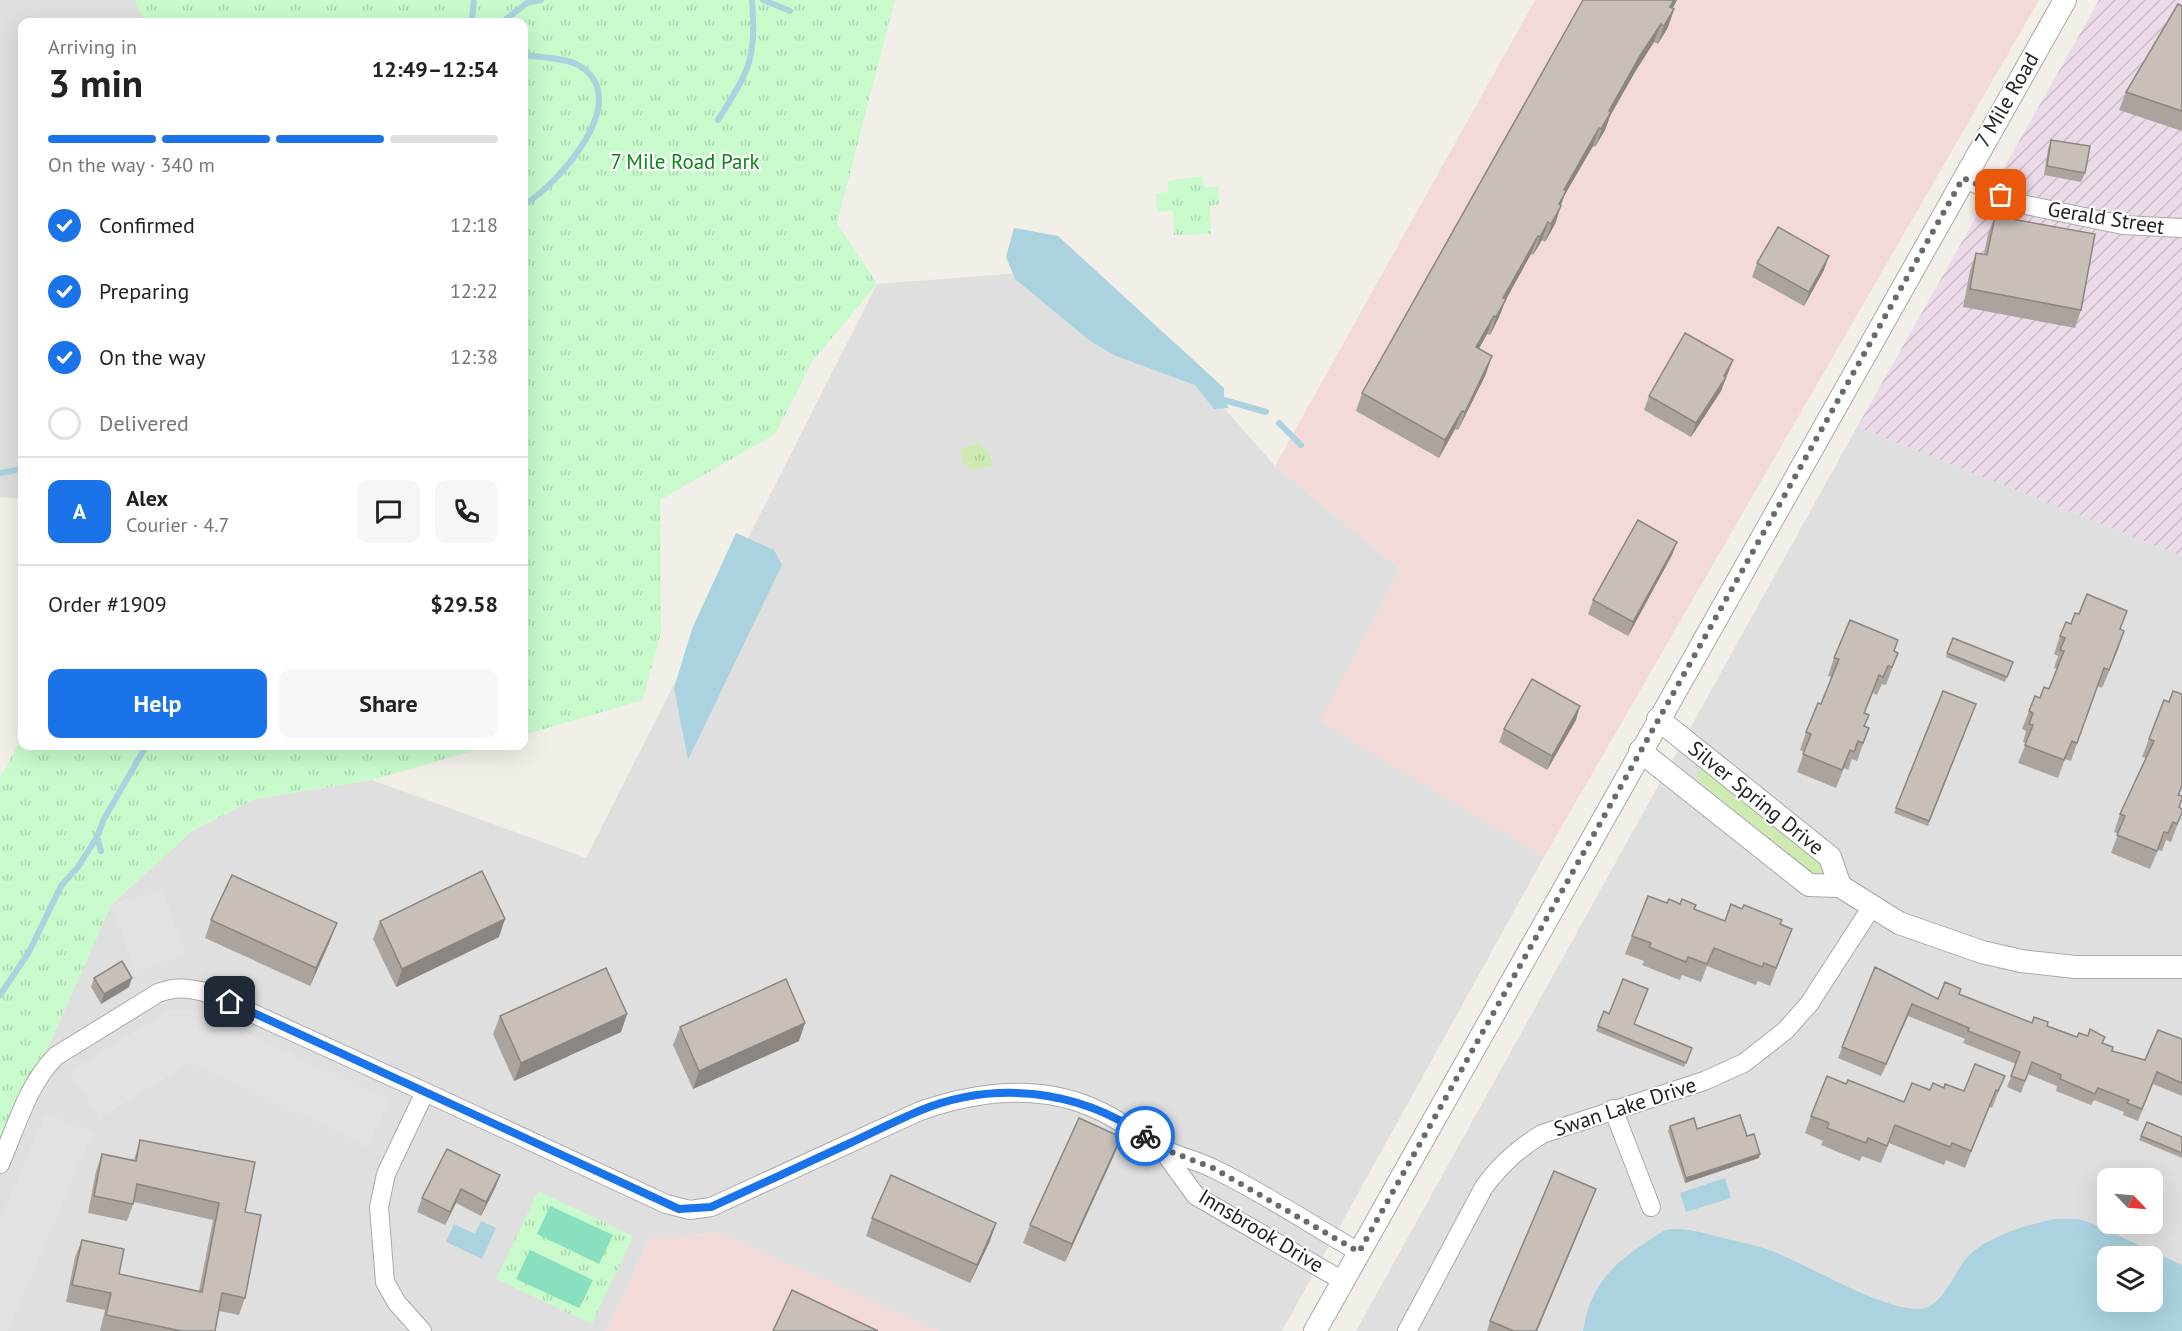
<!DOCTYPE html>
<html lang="en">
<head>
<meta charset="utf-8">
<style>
	:root { --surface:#fff; --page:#f6f6f6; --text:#222; --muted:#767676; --line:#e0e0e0; --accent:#1a73e8 }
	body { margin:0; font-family:"PT Sans",sans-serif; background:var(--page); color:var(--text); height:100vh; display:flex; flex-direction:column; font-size:22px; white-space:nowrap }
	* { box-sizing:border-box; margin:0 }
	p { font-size:20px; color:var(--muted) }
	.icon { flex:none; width:33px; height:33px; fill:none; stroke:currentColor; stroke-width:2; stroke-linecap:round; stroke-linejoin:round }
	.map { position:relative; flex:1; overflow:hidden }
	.drawer { position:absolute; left:18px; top:18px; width:510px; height:732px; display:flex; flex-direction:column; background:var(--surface); border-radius:12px; box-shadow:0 6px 24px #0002 }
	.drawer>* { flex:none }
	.needle { width:39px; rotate:115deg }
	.controls { position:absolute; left:2097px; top:1168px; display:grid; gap:12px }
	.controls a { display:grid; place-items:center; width:66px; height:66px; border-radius:12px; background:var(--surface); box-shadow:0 6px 24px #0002; font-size:30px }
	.pin { position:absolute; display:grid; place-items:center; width:51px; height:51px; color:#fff; margin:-26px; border-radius:12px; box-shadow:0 3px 9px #0006 }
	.courier { position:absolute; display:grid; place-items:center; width:60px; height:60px; margin:-30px; border:4px solid #1a73e8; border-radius:50%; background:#fff; color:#222; box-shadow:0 2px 8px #0007 }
	.summary em { font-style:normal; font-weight:600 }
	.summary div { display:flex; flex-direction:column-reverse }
	.summary { display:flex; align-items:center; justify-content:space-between; height:102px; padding:0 30px }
	h1 { font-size:39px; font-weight:600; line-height:45px }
	.bar { display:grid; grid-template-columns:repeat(4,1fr); gap:9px 6px; align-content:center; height:72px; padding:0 30px }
	.bar i { height:8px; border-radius:4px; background:var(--line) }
	.bar .selected { background:var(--accent) }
	.bar p { grid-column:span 4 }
	.line { display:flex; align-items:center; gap:15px; padding:0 30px; border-top:2px solid var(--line) }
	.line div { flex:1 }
	.round { display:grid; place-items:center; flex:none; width:63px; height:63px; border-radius:12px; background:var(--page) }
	ol { padding:0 30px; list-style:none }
	li { display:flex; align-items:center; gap:18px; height:66px }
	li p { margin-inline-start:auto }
	li .icon { padding:6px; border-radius:50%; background:var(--accent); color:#fff; stroke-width:4 }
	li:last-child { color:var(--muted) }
	li i { width:33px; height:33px; border:3px solid var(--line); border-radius:50% }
	.primary-button { display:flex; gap:12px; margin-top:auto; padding:12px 30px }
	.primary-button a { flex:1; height:69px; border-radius:12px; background:var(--accent); color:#fff; font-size:24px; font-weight:600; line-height:69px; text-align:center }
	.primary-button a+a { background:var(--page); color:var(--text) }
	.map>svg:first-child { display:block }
</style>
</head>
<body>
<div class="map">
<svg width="2182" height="1331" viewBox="0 0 2182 1331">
	<defs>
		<pattern id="industrial-furrows" width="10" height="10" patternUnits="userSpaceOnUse" patternTransform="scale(1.5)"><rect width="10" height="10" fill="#ebdbe8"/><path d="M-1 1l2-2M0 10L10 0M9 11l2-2" fill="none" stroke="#c9bcc7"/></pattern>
		<pattern id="grass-tufts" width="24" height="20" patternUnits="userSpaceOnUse" patternTransform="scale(1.5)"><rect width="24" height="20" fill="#cdebb0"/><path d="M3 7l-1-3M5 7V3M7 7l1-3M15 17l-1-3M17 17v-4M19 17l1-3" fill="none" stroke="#b0c997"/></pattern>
		<pattern id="park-tufts" width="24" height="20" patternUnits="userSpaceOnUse" patternTransform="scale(1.5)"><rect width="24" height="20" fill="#c8facc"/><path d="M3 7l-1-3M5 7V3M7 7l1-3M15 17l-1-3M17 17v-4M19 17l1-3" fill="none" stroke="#acd6af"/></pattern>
	</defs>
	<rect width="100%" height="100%" fill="#f2efe9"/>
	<g fill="#e0dfdf" fill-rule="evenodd">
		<path d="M0,0H135L145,22H22V499L0,497Z"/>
		<path d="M1059,270L1195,375L1275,466L1400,569L1321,722L1544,857L1282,1331H939L720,1233L650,1238L606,1331H0V1156L111,905L192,831L255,799L372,780L586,858L877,284Z"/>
		<path d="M1857,427L2182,556V1331H1356ZM2108,1179H2152V1224H2108ZM2108,1257H2152V1302H2108Z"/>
	</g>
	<g fill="#f2dad9">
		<path d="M1535,0H2039L1544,857L1320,722L1400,569L1275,466Z"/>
		<path d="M720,1233L939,1331H606L650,1238Z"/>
	</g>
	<path fill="url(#industrial-furrows)" d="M2099,0H2182V556L1857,427Z"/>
	<g fill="url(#grass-tufts)">
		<path d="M978,443L989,453L993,466L970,470L962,460L961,449Z"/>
		<path d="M1703,767L1824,863L1823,873L1813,875L1698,780V770Z"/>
	</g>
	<g fill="url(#park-tufts)">
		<path d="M135,0H895L837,223L877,284L812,362L775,434L660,500L661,632L643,700L524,735V22H145Z"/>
		<path d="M1202,176L1205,188L1218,186L1220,204L1210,206L1211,234L1174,235L1173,211L1157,212L1156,193L1168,192V181Z"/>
		<path d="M22,737V746H489L372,780L255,799L192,831L111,905L0,1156V778Z"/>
		<path d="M538,1191L633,1236L592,1324L496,1279Z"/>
	</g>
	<g fill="#88e0be">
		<path d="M550,1206L613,1235L599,1264L537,1234Z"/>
		<path d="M530,1250L593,1280L579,1308L516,1279Z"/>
	</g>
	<g fill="#e2e2e2">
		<path d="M162,887L186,955L136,974L111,905Z"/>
		<path d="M171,1010H197L390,1099L368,1147L189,1063L100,1118L69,1072Z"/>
		<path d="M46,1112L93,1132L8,1331H0V1220Z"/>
	</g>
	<g fill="#aad3df" fill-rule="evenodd">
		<path d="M1014,228L1058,236L1224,388V400L1229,408L1214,409L1195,385L1116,356L1090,341L1015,279L1006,257Z"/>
		<path d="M736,533L774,550L782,565L688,760L674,688L692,629Z"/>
		<path d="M1725,1178L1731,1198L1686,1212L1680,1193Z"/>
		<path d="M2055,1219H2078L2091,1223L2182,1265V1331H1583C1592,1275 1622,1258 1665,1230C1682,1227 1699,1232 1715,1236C1733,1241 1754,1244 1772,1251C1811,1266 1881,1310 1920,1309C1942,1308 1953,1275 1965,1260C1984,1237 2027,1225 2055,1219ZM2108,1257H2152V1302H2108Z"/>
		<path d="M481,1221L496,1228L482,1259L446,1242L454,1224L475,1234Z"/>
	</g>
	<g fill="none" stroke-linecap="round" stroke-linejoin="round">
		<g stroke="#aad3df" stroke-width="6">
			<path d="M474,0L472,19L475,22"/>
			<path d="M763,0L790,11"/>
			<path d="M502,22L527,3L541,0"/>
			<path d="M524,55C537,57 567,58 578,65C636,98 559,183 524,205"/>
			<path d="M718,120C749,70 757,60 752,0"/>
			<path d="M1224,400L1266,412"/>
			<path d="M1279,423L1301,445"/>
			<path d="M0,473L22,469"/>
			<path d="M97,837L101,851"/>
			<path d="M96,839L104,819L146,746"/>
			<path d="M0,995L29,952L61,886L78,867L97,837"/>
		</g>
		<g stroke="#a9a9a9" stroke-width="20">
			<g id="minor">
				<path d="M1963,178L2021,204L2123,225L2182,228"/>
				<path d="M425,1092L666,1204L690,1210L711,1207L920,1111C980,1090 1044,1083 1102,1112C1123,1122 1141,1137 1161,1148C1177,1156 1196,1160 1212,1168C1263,1192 1311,1225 1359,1252"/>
				<path d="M1613,1109L1651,1207"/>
				<path d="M1161,1148L1196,1196L1343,1281"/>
				<path d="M0,1164C16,1128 27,1085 56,1056L158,993C176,986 190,988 208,993L425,1092L386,1174L379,1207L385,1282L397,1303L422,1331"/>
				<path d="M1407,1331L1484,1187C1501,1164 1518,1149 1542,1134L1704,1081L1744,1063L1786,1030L1809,1004L1871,908"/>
			</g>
		</g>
		<g stroke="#a9a9a9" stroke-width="24">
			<g id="tertiary">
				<path d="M1658,719L1830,857L1840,886"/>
				<path d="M1640,751L1809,885L1840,886L1899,923L1982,952L2021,961L2075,967H2182"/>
				<path d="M1315,1331L2065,0"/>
			</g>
		</g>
		<use href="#minor" stroke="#fff" stroke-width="18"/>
		<use href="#tertiary" stroke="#fff" stroke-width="22"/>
	</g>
	<g fill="#aba49e">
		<path d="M1677,0L1673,8L1674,9L1668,27L1658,44L1654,42L1635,72L1610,116L1605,130L1595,147L1593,146L1564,196L1555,224L1545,242L1542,240L1533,255L1531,254L1506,299L1499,317L1490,335L1487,334L1479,348L1486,374L1458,430L1455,429L1439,458L1356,411L1362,393Z"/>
		<path d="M2182,6V131L2119,110L2126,92Z"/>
		<path d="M2051,140L2085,173L2081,182L2044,175L2048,149Z"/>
		<path d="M1995,216L2081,310L2075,328L1963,307L1970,271L1976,253L1984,254L1988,234Z"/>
		<path d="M1757,263L1824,270L1804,306L1752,277Z"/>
		<path d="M1733,360L1721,391L1691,437L1644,410L1649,396Z"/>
		<path d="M1677,542L1672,555L1628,636L1588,614L1593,600Z"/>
		<path d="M2071,624L2121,629L2118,649L2102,688L2097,686L2071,761L2065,759L2058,778L2018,763L2026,743L2023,742L2026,731L2022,729L2029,711L2049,689L2057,669L2054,668L2058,656L2054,654L2060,636Z"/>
		<path d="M1953,638L2013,662L2005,682L1946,657Z"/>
		<path d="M1894,651L1898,653L1886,685L1882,684L1877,695L1873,693L1865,713V726L1869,728L1857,761L1852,759L1848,770L1844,768L1836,788L1797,772L1804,752L1800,750L1806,732L1821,704L1832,677L1828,676L1834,658Z"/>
		<path d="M1943,691L1976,704L1928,826L1894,813Z"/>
		<path d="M2182,694V787L2179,795V808L2182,813L2171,842L2166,840L2162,851L2158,850L2150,869L2111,853L2118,834L2114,832L2120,814L2146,758L2142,757L2149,739L2169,702Z"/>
		<path d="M1576,720L1547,770L1499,742L1504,729Z"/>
		<path d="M1667,903L1725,921L1780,924L1792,929L1770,986L1758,981L1756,985L1707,966L1701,982L1682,975L1680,980L1642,965L1644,961L1625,954L1632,936Z"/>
		<path d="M211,920L330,941L310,986L205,938Z"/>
		<path d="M380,921L499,937L396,987L373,939Z"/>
		<path d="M1875,967L1938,999L1959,994L2032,1023L2047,1026L2077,1037L2088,1036L2105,1037L2103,1043L2112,1051L2145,1060L2182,1039V1096L2153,1084L2138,1121L2123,1115L2124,1112L2094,1100L2091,1105L2056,1091L2057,1086L2028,1074L2021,1093L2007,1087L2016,1064L1963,1043L1965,1039L1908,1016L1881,1076L1838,1058Z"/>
		<path d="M94,978L129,987L101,1004L91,987Z"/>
		<path d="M1604,1011L1692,1048L1684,1067L1596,1031Z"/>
		<path d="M627,1014L621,1032L514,1081L493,1034L500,1016Z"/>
		<path d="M680,1027L799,1041L693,1089L673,1045Z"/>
		<path d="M2005,1076L1992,1108L1989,1107L1965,1168L1946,1160L1944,1165L1889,1143L1881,1163L1862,1156L1860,1161L1821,1145L1823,1141L1805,1133L1811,1116L1846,1084L1904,1102L1930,1090L1944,1088L1964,1091Z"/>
		<path d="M2147,1122L2182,1137V1158L2139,1140Z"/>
		<path d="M1670,1126L1747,1136L1759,1158L1685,1183L1668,1131Z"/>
		<path d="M140,1140L245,1212V1298L239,1315L219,1311L215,1331H100L105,1310L66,1302L75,1257L82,1240L119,1274L199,1291L213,1220L134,1202L127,1221L88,1213L96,1171L102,1154L134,1160Z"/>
		<path d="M1114,1155L1065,1262L1023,1243L1030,1225Z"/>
		<path d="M500,1175L495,1188L481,1216L456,1203L445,1225L417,1212L422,1198Z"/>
		<path d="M1589,1207L1537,1331H1487L1490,1321Z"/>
		<path d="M872,1218L990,1241L970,1283L866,1236Z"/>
	</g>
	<g fill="#8b8681">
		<path d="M1674,0H1677L1663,25L1670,7Z"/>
		<path d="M1674,9L1668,27L1658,44L1664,26Z"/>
		<path d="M1661,24L1654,42L1635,72L1610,116L1605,130L1595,147L1609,111L1641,54Z"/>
		<path d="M1599,128L1593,146L1564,196L1555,224L1545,242L1564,190Z"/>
		<path d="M1548,222L1542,240L1533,255L1540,237Z"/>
		<path d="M1538,236L1531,254L1497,316L1503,298Z"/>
		<path d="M1829,256L1824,270L1804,306L1809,292Z"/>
		<path d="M1506,299L1499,317L1490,335L1496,317Z"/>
		<path d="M1494,316L1487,334L1470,365L1476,347Z"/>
		<path d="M1492,356L1486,374L1458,430L1465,412Z"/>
		<path d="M1733,360L1728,373L1723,381L1726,377L1721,391L1691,437L1696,423Z"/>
		<path d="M1462,411L1455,429L1439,458L1445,440Z"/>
		<path d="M1677,542L1672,555L1628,636L1633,622Z"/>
		<path d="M2124,631L2118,649L2102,688L2109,670Z"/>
		<path d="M1580,706L1576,720L1547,770L1552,756Z"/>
		<path d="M505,919L499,937L396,987L402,969Z"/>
		<path d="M337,923L330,941L310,986L316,968Z"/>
		<path d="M132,978L129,987L101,1004L104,994Z"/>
		<path d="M1912,1004L1908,1016L1881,1076L1886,1064Z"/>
		<path d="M627,1014L621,1032L514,1081L521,1063Z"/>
		<path d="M805,1023L799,1041L693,1089L699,1071Z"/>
		<path d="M1121,1137L1114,1155L1065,1262L1072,1244Z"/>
		<path d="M1760,1154L1759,1158L1685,1183L1686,1178Z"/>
		<path d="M500,1175L495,1188L481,1216L486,1202Z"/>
		<path d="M461,1189L456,1203L445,1225L450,1212Z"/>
		<path d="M1596,1189L1589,1207L1537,1331H1536Z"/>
		<path d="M996,1223L990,1241L970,1283L977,1265Z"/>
	</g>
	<g fill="#c7bfb8" stroke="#8b8681" stroke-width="1.5">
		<path d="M1583,0H1674L1670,7L1674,9L1664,26L1661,24L1641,54L1609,111L1611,112L1601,129L1599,128L1564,190L1566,191L1559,204L1561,206L1551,224L1548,222L1540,237L1538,236L1503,298L1506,299L1496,317L1494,316L1476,347L1492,356L1465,412L1462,411L1445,440L1362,393Z"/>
		<path d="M2178,4L2182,6V111L2126,92Z"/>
		<path d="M2051,140L2090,146L2085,173L2047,166Z"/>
		<path d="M1995,216L2095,234L2081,310L1970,289L1976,253L1987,255Z"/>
		<path d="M1778,227L1829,256L1809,292L1757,263Z"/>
		<path d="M1685,333L1733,360L1724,376L1726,377L1696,423L1649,396Z"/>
		<path d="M1638,520L1677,542L1633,622L1593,600Z"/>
		<path d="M2087,594L2127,611L2120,629L2124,631L2109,670L2104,668L2077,743L2072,741L2064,760L2025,745L2033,725L2029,724L2033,713L2029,711L2035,696L2040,698L2044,687L2049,689L2064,651L2060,650L2065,638L2060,636L2066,622L2071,624L2075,613L2079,614Z"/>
		<path d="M1850,620L1898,640L1894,651L1898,653L1892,667L1888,666L1883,677L1879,675L1864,713L1869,715L1864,726L1869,728L1863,743L1858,741L1854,752L1850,750L1842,770L1803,754L1811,734L1806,732L1818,703L1821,704L1839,659L1834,658Z"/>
		<path d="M1953,638L2013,662L2007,677L1947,653Z"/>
		<path d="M1532,679L1580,706L1552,756L1504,729Z"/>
		<path d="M1943,691L1976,704L1929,821L1896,808Z"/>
		<path d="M2173,691L2182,694V786L2178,795L2182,796V799L2179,807L2182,809V813L2177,824L2173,822L2168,833L2164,832L2157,851L2117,835L2125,816L2120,814L2154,741L2149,739L2164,700L2169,702Z"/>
		<path d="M482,871L505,919L402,969L380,921Z"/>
		<path d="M232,875L337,923L316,968L211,920Z"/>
		<path d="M1648,896L1667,903L1669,899L1680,904L1682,899L1696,905L1694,909L1725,921L1731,904L1742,909L1744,905L1782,920L1780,924L1792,929L1776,968L1764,963L1762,967L1714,948L1707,964L1688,957L1686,962L1649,947L1651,943L1632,936Z"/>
		<path d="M122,961L132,978L104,994L94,978Z"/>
		<path d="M1875,967L1938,999L1945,982L1961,989L1959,994L2032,1023L2034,1017L2048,1022L2047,1026L2077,1037L2079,1033L2088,1036L2090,1029L2105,1037L2102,1043L2113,1047L2112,1051L2145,1060L2158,1030L2182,1039V1083L2157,1072L2142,1109L2127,1103L2129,1100L2098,1088L2095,1094L2060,1079L2061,1075L2032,1062L2025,1081L2011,1076L2020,1052L1968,1031L1969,1028L1912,1004L1886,1064L1842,1047Z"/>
		<path d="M606,968L627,1014L521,1063L500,1016Z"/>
		<path d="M786,979L805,1023L699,1071L680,1027Z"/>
		<path d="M1623,979L1648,989L1634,1024L1692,1048L1686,1063L1598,1026L1604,1011L1609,1014Z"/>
		<path d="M1975,1064L2005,1076L1998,1091L1996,1090L1971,1151L1952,1143L1950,1147L1895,1125L1887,1146L1868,1138L1866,1143L1827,1128L1829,1123L1811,1116L1827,1076L1846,1084L1848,1080L1904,1102L1912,1083L1930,1090L1933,1083L1944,1088L1945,1084L1964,1091Z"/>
		<path d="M1740,1115L1747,1136L1754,1134L1760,1154L1686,1178L1670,1126L1694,1118L1697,1129Z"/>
		<path d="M1079,1118L1121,1137L1072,1244L1030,1225Z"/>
		<path d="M2147,1122L2182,1137V1153L2141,1136Z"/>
		<path d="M140,1140L255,1162L245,1212L261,1215L245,1298L222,1293L215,1331H181L106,1315L111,1293L72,1285L82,1240L124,1249L119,1274L202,1292L219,1203L137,1184L133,1204L94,1196L102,1154L136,1161Z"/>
		<path d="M447,1149L500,1175L486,1202L461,1189L450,1212L422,1198Z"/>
		<path d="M1554,1171L1596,1189L1536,1331H1514L1490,1321Z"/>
		<path d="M891,1175L996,1223L977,1265L872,1218Z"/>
		<path d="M792,1290L878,1331H773Z"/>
	</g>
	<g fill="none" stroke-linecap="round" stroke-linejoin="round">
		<path stroke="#6b6a68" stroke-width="6" stroke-dasharray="0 10.8" d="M1145,1136L1161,1148L1213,1168L1359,1252L1963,178L2001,195"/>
		<path stroke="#1a73e8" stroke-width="8" d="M230,1002L679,1209L711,1207C757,1186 803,1165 848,1144C872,1133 895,1121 919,1111C994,1080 1078,1089 1145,1136"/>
	</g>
	<g text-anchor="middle" stroke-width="4.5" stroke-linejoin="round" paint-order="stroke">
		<g font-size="21" fill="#222" stroke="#fff">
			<text transform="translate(2007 100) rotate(-60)" y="7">7 Mile Road</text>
			<text transform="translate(2106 218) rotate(9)" y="7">Gerald Street</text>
			<text transform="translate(1756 798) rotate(39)" y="7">Silver Spring Drive</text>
			<text transform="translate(1625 1107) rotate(-18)" y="7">Swan Lake Drive</text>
			<text transform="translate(1261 1231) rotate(31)" y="7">Innsbrook Drive</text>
		</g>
		<g font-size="21" fill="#0c8416" stroke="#fff">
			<text x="685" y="169">7 Mile Road Park</text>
		</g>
	</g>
</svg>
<div class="controls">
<a><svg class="needle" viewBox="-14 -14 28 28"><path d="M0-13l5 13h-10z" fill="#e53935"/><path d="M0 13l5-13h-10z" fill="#767676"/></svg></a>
<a><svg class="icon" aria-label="layers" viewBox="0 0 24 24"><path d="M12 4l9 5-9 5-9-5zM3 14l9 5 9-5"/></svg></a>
</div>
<div class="pin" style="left:2001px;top:195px;background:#ea580c"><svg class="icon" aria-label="bag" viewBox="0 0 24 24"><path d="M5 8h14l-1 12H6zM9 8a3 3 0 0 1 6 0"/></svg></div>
<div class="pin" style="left:230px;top:1002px;background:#1f2937"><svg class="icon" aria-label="home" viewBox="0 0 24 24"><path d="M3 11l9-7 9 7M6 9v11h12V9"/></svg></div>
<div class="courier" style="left:1145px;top:1136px"><svg class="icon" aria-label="bike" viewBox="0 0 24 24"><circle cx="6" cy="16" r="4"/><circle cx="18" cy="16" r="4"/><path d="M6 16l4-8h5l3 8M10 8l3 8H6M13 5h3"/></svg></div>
<section class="drawer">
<div class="summary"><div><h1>3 min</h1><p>Arriving in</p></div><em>12:49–12:54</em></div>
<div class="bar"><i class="selected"></i><i class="selected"></i><i class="selected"></i><i></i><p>On the way · 340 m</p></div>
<ol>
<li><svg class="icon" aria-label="check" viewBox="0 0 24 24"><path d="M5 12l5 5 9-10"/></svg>Confirmed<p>12:18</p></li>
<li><svg class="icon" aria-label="check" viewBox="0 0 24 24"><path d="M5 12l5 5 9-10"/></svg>Preparing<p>12:22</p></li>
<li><svg class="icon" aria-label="check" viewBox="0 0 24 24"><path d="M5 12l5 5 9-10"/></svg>On the way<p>12:38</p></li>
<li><i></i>Delivered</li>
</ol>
<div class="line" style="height:108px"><b class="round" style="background:var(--accent);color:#fff">A</b><div><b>Alex</b><p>Courier · 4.7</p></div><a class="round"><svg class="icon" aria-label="chat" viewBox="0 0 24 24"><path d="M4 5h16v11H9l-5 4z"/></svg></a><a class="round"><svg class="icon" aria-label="phone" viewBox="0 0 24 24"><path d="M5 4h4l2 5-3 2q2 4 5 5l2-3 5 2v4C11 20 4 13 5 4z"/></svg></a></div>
<div class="line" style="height:78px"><div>Order #1909</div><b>$29.58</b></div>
<div class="primary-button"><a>Help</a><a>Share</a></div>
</section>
</div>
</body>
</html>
